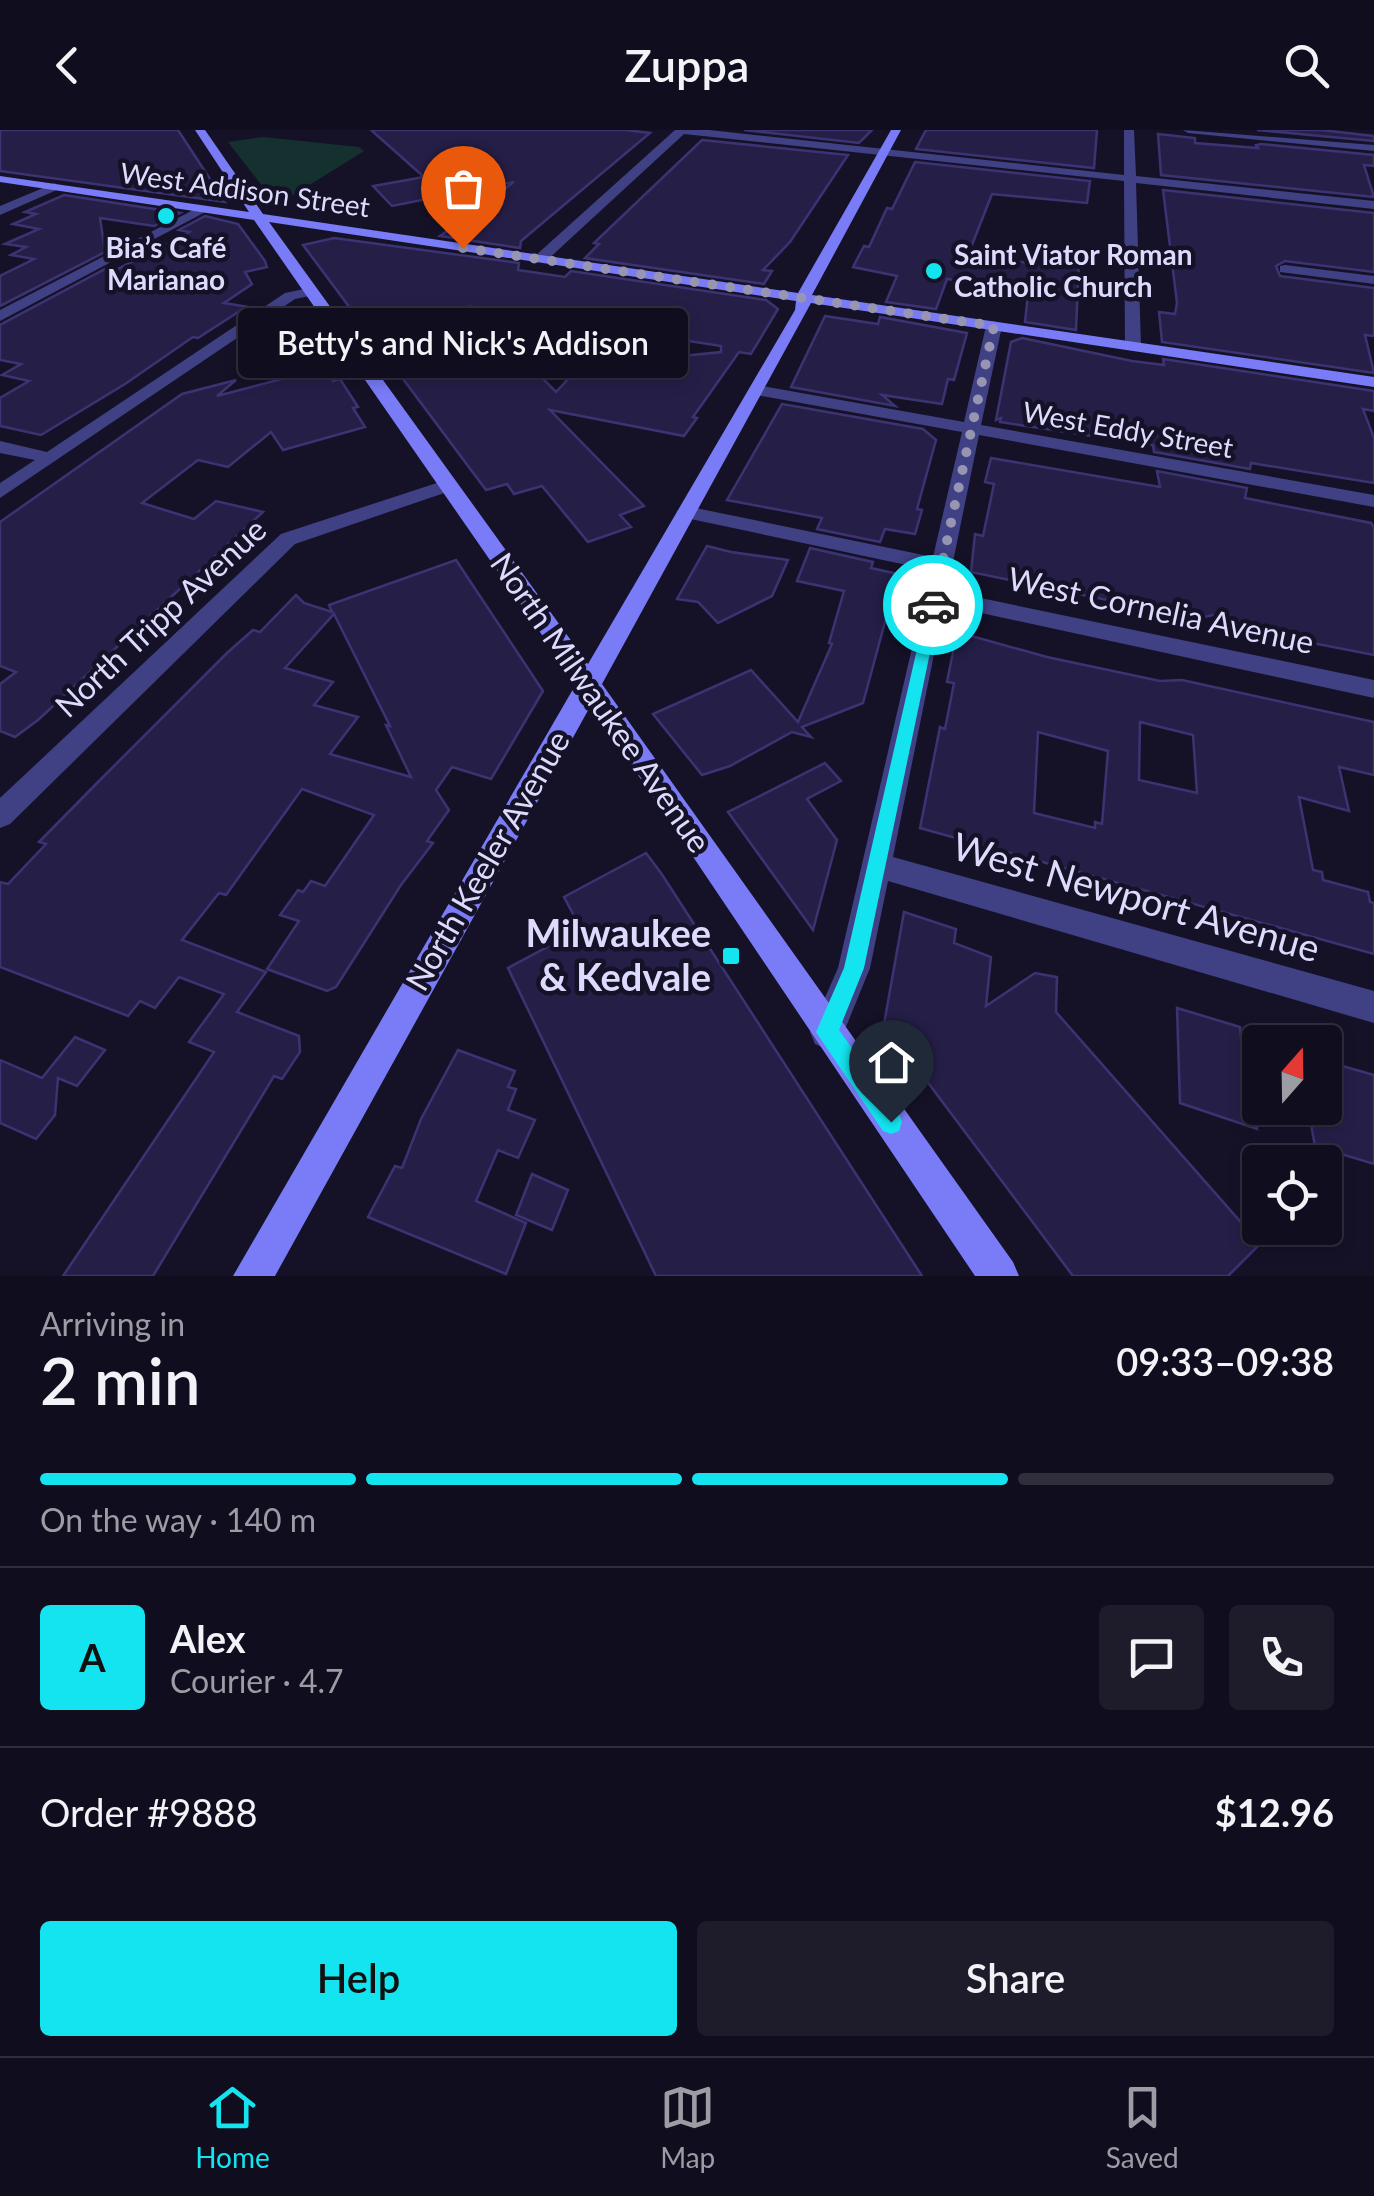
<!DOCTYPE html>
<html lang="en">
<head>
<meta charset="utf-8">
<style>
	:root { --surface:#100e1e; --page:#1e1c2b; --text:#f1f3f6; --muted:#9c9ca4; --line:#302e3c; --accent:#14e4ef }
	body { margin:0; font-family:Lato,sans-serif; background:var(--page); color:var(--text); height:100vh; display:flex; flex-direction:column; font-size:38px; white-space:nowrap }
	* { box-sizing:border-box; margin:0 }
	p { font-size:32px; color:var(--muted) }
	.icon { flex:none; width:55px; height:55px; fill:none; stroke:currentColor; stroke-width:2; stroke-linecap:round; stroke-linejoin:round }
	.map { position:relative; height:1146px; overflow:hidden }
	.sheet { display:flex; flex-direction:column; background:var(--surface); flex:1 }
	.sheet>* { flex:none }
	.needle { width:65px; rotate:20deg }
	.buttons { position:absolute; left:1242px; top:895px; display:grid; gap:20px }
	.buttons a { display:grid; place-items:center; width:100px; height:100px; border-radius:10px; background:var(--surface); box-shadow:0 5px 15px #0003,0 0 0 2px var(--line); font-size:50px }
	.pin { position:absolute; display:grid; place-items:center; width:85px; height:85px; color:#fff; margin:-102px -42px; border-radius:50% 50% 50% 0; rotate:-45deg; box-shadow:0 0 10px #0007 }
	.pin .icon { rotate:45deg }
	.courier { position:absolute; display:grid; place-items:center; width:100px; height:100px; margin:-50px; border:8px solid #14e4ef; border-radius:50%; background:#fff; color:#222; box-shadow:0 2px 12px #0007 }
	.bubble { position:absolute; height:70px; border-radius:10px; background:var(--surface); box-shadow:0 5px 15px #0003,0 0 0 2px var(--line); font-size:32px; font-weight:600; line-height:70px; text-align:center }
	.headline em { font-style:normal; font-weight:600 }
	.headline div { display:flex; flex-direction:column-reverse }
	.headline { display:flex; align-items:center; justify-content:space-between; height:170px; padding:0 40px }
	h1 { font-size:65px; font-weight:600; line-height:75px }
	.bar { display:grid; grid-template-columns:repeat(4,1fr); gap:15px 10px; align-content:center; height:120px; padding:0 40px }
	.bar i { height:12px; border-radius:8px; background:var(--line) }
	.bar .selected { background:var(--accent) }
	.bar p { grid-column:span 4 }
	.line { display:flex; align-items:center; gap:25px; padding:0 40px; border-top:2px solid var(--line) }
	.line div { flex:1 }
	.round { display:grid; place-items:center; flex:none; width:105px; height:105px; border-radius:10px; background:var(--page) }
	.cta { display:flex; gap:20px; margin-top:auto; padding:20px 40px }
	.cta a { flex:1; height:115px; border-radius:10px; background:var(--accent); color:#111; font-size:40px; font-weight:600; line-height:115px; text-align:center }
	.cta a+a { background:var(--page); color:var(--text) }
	header { display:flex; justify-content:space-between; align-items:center; height:130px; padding:0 40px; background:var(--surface); font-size:45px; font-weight:600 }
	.menu { display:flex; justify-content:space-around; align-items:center; height:140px; border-top:2px solid var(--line); background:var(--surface); font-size:28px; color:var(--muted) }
	.menu a { display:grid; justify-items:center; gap:5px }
	.menu .selected { color:var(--accent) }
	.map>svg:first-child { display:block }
</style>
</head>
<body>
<header><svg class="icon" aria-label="back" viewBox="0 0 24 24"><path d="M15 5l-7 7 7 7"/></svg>Zuppa<svg class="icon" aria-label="search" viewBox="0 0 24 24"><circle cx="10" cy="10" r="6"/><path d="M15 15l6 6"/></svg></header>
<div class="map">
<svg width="1374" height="1146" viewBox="0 0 1374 1146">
	<rect width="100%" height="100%" fill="#151228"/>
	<g fill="#15312f">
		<path d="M263,7L359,17L364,21L287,69L274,71L228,12Z"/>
		<path d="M507,189L628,209L581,268Z"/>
	</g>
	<g fill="#251f48" stroke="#3c3372" stroke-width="2.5" fill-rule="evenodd">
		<path d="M0,0H178L225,72L0,41Z"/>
		<path d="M371,0H626L650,3L521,111L520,118L440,106L514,52L392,76L373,56L424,47Z"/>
		<path d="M744,0H872L859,13Z"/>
		<path d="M926,0H1097L1094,38L916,19Z"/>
		<path d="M1257,0H1321L1374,6V11Z"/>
		<path d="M1158,4L1195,8V13L1258,18L1256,15L1261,14L1374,25V36L1364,35L1374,67L1161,45Z"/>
		<path d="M702,10L848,25L790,112L763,140L772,141L764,154L585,128L599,114L594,113Z"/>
		<path d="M915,32L1090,51L1087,73L992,64L968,125L1037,134L1039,125L1079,131L1076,200L1025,192L1028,164L986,158V155L947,149L936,179L886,172L897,146L853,137L864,116L869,117L887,78L892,79Z"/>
		<path d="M1163,60L1374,83V142L1285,131L1276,136L1280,146L1374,158V206L1365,205L1374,243L1162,212L1159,182L1175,184L1177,173Z"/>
		<path d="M64,65L180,83L154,96L100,88L105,122L0,176V146L34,129L11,125L26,117L5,114L39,99L13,94L36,84L25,82Z"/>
		<path d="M205,86L238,94L265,131L267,137L245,142L252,154L224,173L255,178L249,182L246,177L198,208L193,207L125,254L41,305L0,296V268L29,251L2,245L21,234L0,230V195L107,138L108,144L189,102L179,100Z"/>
		<path d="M334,108L519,133L518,140L565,147L571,141L766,170L778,179L751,224L739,222L693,287L697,288L684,306L550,280L644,376L620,385L631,397L588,412L542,356L514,364L507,354L486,360L303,115ZM472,177L721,216V222L624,232L609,249L583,233L556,262Z"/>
		<path d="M295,182L308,202L279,223L249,217L265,206L259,198L281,183Z"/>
		<path d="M825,186L878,194L880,187L967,203L954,250L948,249L942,274L882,265L895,276L791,257Z"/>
		<path d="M1022,208L1132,231L1164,235L1163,229L1374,261V281L1363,279L1374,308V353L1251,333L1250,339L1154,322L1153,315L1000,292L1001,288L996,290L1011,212Z"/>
		<path d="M324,238L333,251L340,249L358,277L353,278L365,297L283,320L271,302L228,337L198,330L142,373L194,389L216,371L263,382L38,590L15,607L0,601V554L16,542L0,536V392L182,264L236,250L217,266Z"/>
		<path d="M782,274L923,299L936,310L917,379L922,380L915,404L885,399L880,412L817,399L822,388L727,370Z"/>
		<path d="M991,328L1160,357L1157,341L1247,358L1245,368L1371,393L1374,397V525L1220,495L1219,484L1199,488L1181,478L1175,484L971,442L975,404L983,406L994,354L985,352Z"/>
		<path d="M707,416L731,422L788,430L772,466L718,493L698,472L677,469Z"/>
		<path d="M810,418L873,432L871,438L898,444L863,573L802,597L811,607L792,602L730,636L702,645L653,584L751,540L798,592L832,514L829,513L844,461L797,451Z"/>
		<path d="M456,430L543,561L491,649L452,637L436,660L449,680L427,711L433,713L401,755L336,857L327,861L267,839L299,791L280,785L298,760L303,762L311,751L325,756L374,685L302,659L226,765L219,763L182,810L266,842L237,882L299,906L300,922L282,949L274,946L153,1146H63L214,922L189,912L224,864L179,847L155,878L140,871L128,886L0,837V752L8,754L46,714L39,712L97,653L228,522L253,500L260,502L296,465L304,473L332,482L329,475ZM334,484L390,596L386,595L411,647L330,624L358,587L314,575L333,552L285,538Z"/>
		<path d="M957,502L1047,527L1160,551L1182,550L1374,592V645L1339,637L1349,681L1299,667L1313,740L1322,742L1323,750L1368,762L1370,772L1374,773V824L920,698L940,597L945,599L954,553L947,552ZM1140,592L1193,605L1197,663L1139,650ZM1038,602L1108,621L1102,694L1095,692V698L1034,683Z"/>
		<path d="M825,633L841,651L807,669L837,710L813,800L728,682Z"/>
		<path d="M646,723L661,743L922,1146H656L508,838L581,799L564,767Z"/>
		<path d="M904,782L956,799L954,813L991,827L986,876L1035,843L1057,847L1056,882L1260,1114L1228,1146H1073L884,894Z"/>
		<path d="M1177,878L1240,897L1247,973L1255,975L1257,999L1180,973Z"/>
		<path d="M75,907L105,920L77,956L58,948L55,985L36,1009L0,993V930L42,948Z"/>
		<path d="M458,920L515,941L508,957L516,959L508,980L535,990L518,1028L498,1020L476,1071L526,1093L506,1144L368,1087L395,1036L402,1038L421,989Z"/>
		<path d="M1325,931L1374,945V1034L1315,1016L1308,978H1325Z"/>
		<path d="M532,1044L568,1060L552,1100L516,1085Z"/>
	</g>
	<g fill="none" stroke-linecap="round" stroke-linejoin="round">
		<g fill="#404184" fill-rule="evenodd">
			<path d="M675,0H709L1124,45V0H1134L1136,46L1374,71V79L1136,53L1141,216L1133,221L1125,216L1124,51L684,4L545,132H535V126Z"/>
			<path d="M1183,0L1374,15V21L1188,3Z"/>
			<path d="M55,53L59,59L0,85V76Z"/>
			<path d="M201,76L211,79L0,191V180Z"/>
			<path d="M1285,135L1374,146V154L1280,142V136Z"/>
			<path d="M309,158L314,159V165L295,169L0,368V353L35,330L0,323V311L47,322L285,163Z"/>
			<path d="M994,191L1002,196L981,295L1374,365V377L979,305L947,461L1374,550V568L944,475L893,727L1374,861V893L888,751L870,838L839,914L827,919L815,914L810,902L838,838L930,440L686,388L676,382L686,376L933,427L962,302L756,265L748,260L756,255L964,292L986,196Z"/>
			<path d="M446,350L453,352V360L295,414L10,694L0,698V668L281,404Z"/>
		</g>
		<path fill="#797cf6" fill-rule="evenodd" d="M195,0H205L263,84L798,163L891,0H901L812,165L1374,247V257L811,173L602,554L1013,1132L1019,1146H975L591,575L275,1146H233L576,554L254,90L0,52V46L249,82ZM269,92L796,171L795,180L588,534Z"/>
	</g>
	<path fill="#14e4ef" d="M928,471L940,475L864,838L839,900L899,984L902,992L899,1001L891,1004L883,1001L816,902L844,838Z"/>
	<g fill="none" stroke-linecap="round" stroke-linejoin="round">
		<path stroke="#9795b2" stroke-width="10" stroke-dasharray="0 18" d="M463,118L994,196L933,475"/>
	</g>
	<g fill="#14e4ef" stroke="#151228" stroke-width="4">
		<circle cx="166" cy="86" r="10"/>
		<circle cx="934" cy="141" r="10"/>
		<rect x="721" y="816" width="20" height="20" rx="5"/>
	</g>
	<g text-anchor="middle" stroke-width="9" stroke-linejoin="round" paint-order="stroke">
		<g font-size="28" fill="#dddbfd" stroke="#151228">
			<text transform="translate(245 60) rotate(8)" y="10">West Addison Street</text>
			<text transform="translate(1128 300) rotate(10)" y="10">West Eddy Street</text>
		</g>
		<g font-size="28" font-weight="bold" fill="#dddbfd" stroke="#151228">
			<text x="166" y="128">Bia’s Café<tspan x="166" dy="32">Marianao</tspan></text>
			<text x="954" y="135" text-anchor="start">Saint Viator Roman<tspan x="954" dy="32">Catholic Church</tspan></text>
		</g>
		<g font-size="32" fill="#dddbfd" stroke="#151228">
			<text transform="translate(1161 481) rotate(12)" y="11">West Cornelia Avenue</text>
			<text transform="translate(161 488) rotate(-43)" y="11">North Tripp Avenue</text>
			<text transform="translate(600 573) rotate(55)" y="11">North Milwaukee Avenue</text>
			<text transform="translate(488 731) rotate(-60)" y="11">North Keeler Avenue</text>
		</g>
		<g font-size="38" fill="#dddbfd" stroke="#151228">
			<text transform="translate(1136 768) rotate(16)" y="13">West Newport Avenue</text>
		</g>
		<g font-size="38" font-weight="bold" fill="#dddbfd" stroke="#151228" text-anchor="end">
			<text x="711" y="817">Milwaukee<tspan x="711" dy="44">&amp; Kedvale</tspan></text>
		</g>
	</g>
</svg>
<div class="buttons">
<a><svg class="needle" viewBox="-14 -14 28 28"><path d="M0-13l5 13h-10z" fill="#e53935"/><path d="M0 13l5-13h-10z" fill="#9c9ca4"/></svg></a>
<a><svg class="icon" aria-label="locate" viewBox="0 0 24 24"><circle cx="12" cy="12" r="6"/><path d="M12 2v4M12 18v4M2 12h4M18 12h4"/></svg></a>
</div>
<div class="pin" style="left:463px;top:118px;background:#ea580c"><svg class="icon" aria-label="bag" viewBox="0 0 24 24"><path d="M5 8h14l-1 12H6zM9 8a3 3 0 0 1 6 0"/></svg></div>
<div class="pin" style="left:891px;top:992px;background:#1f2937"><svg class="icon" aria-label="home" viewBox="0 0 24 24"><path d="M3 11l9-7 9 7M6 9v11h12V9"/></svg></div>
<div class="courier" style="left:933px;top:475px"><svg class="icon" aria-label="car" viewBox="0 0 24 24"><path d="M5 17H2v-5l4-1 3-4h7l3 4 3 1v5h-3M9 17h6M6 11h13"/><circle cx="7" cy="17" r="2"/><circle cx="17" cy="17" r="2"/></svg></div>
<div class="bubble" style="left:238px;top:178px;width:450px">Betty's and Nick's Addison</div>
</div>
<section class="sheet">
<div class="headline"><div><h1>2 min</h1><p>Arriving in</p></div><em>09:33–09:38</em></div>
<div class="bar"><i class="selected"></i><i class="selected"></i><i class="selected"></i><i></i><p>On the way · 140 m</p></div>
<div class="line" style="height:180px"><b class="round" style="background:var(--accent);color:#111">A</b><div><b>Alex</b><p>Courier · 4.7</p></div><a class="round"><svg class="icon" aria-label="chat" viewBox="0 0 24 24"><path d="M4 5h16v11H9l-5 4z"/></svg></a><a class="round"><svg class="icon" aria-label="phone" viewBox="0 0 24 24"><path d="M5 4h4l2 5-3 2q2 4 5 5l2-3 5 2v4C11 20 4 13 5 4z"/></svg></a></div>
<div class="line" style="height:130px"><div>Order #9888</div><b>$12.96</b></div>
<div class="cta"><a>Help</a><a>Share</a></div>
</section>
<nav class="menu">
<a class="selected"><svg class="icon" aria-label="home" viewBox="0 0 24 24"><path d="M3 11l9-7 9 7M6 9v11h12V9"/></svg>Home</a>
<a><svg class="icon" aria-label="map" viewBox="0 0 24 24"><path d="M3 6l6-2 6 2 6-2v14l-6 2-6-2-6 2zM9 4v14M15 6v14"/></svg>Map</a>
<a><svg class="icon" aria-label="saved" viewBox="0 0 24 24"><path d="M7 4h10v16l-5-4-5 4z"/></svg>Saved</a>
</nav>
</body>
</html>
